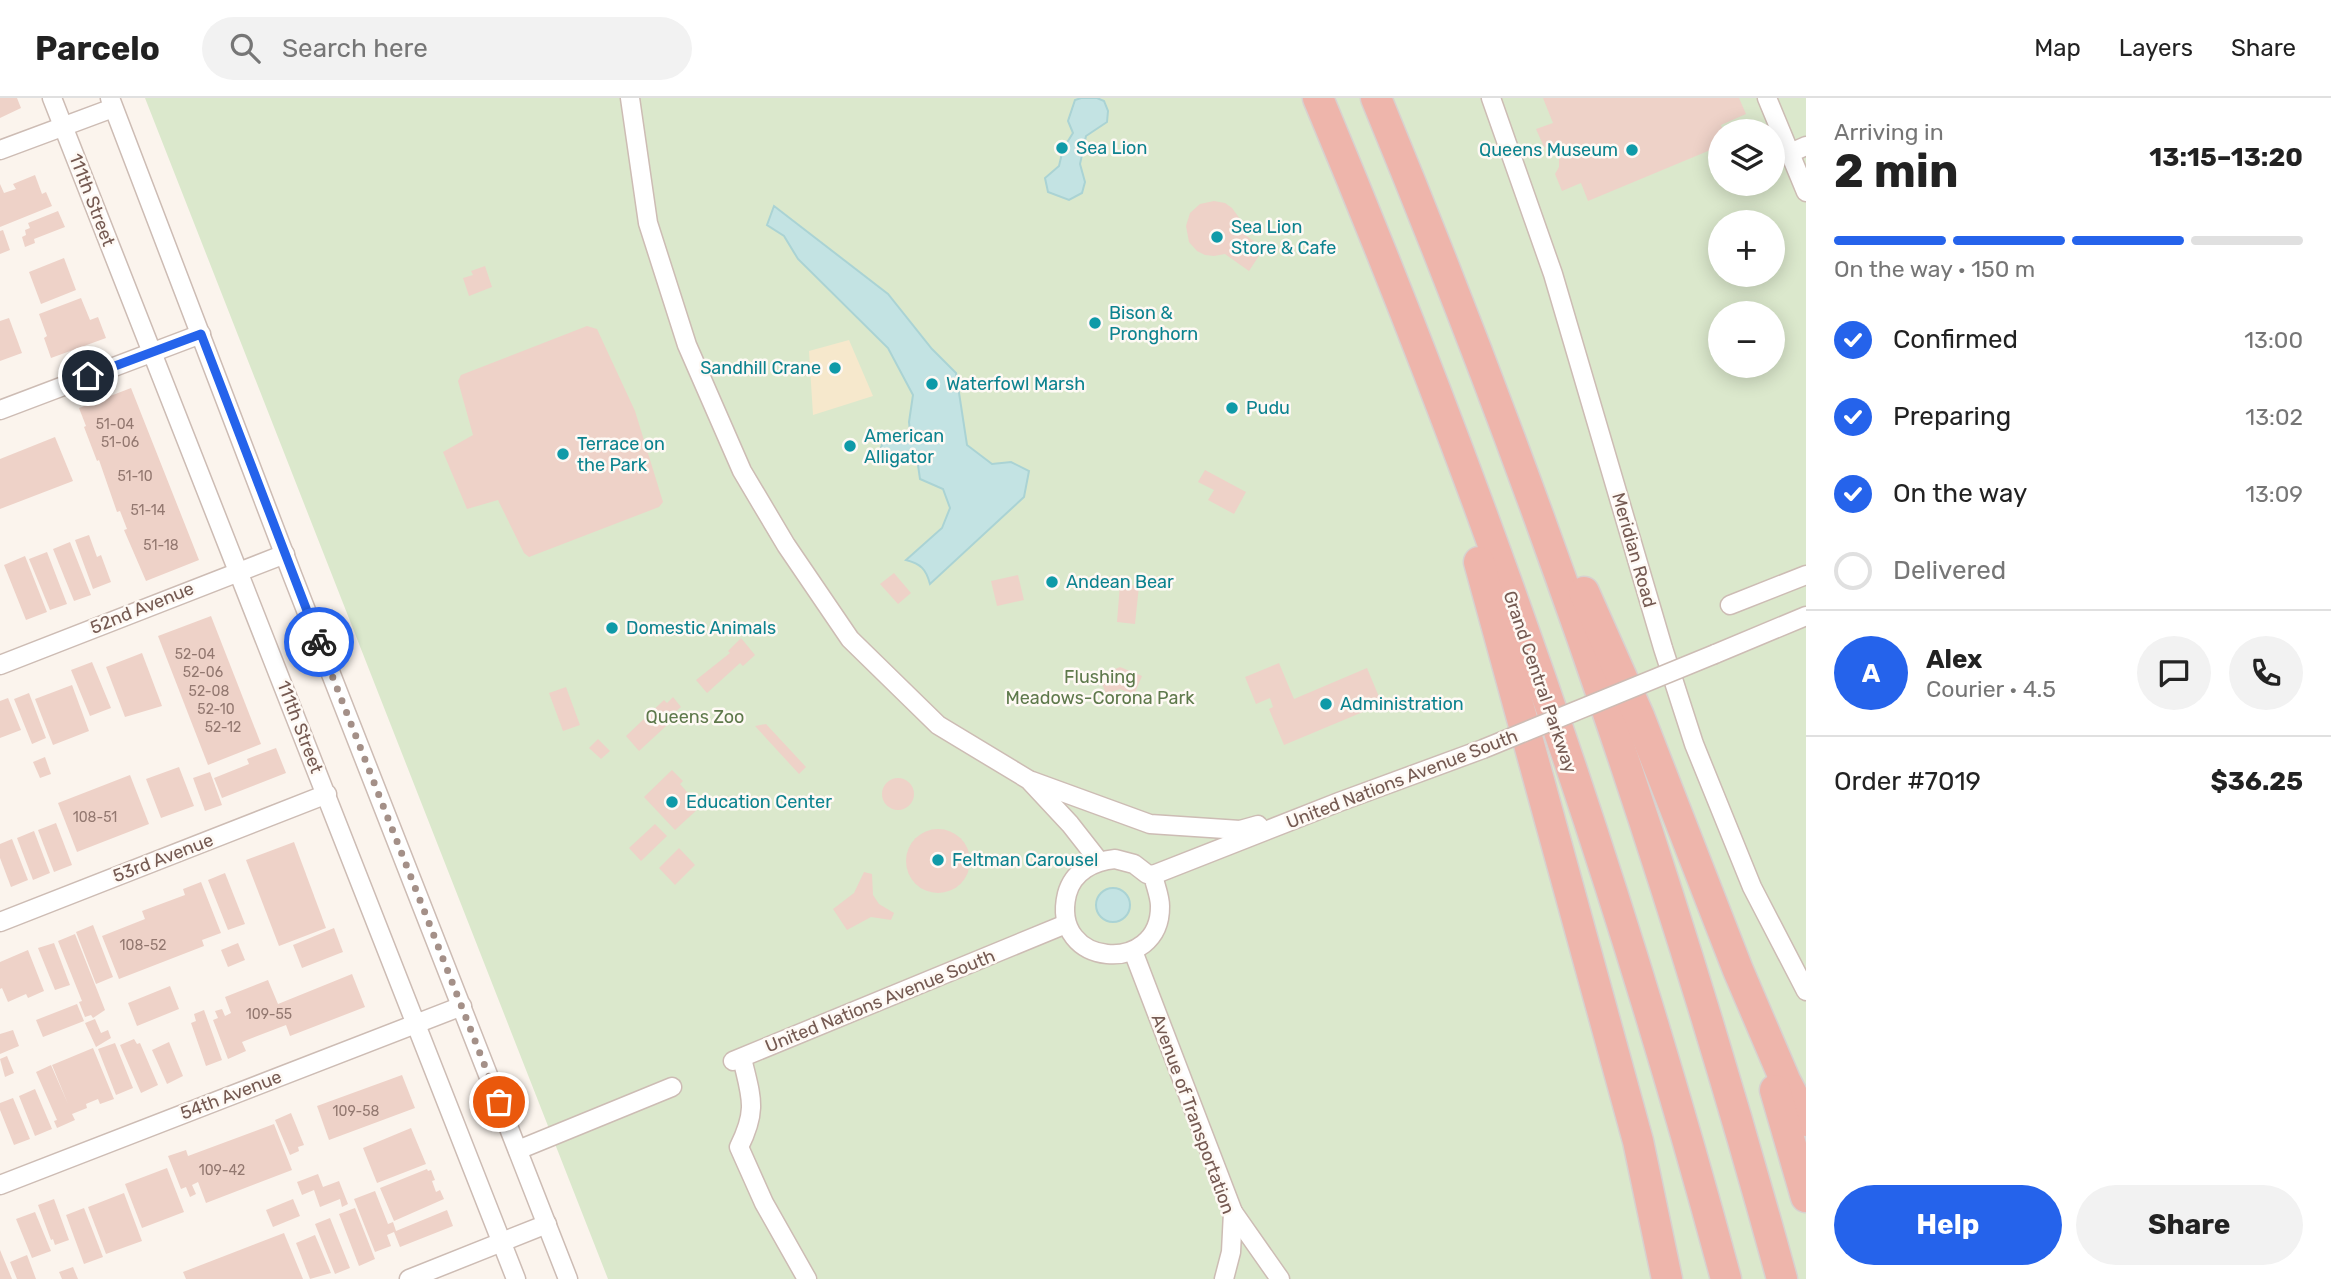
<!DOCTYPE html>
<html lang="en">
<head>
<meta charset="utf-8">
<style>
	:root { --surface:#fff; --page:#f2f2f2; --text:#222; --muted:#767676; --line:#e0e0e0; --accent:#2563eb }
	body { margin:0; font-family:Rubik,sans-serif; background:var(--page); color:var(--text); height:100vh; display:flex; flex-direction:column; font-size:26px; white-space:nowrap }
	* { box-sizing:border-box; margin:0 }
	p { font-size:23px; color:var(--muted) }
	.icon { flex:none; width:38px; height:38px; fill:none; stroke:currentColor; stroke-width:2; stroke-linecap:round; stroke-linejoin:round }
	.map { position:relative; flex:1; overflow:hidden }
	.sheet { display:flex; flex-direction:column; background:var(--surface); width:525px }
	.sheet>* { flex:none }
	.fabs { position:absolute; left:1708px; top:21px; display:grid; gap:14px }
	.fabs a { display:grid; place-items:center; width:77px; height:77px; border-radius:50%; background:var(--surface); box-shadow:0 4px 18px #0003; font-size:35px }
	.pin { position:absolute; display:grid; place-items:center; width:60px; height:60px; color:#fff; margin:-30px; border:4px solid #fff; border-radius:50%; box-shadow:0 2px 7px #0007 }
	.courier { position:absolute; display:grid; place-items:center; width:70px; height:70px; margin:-35px; border:5px solid #2563eb; border-radius:50%; background:#fff; color:#222; box-shadow:0 2px 9px #0007 }
	.headline em { font-style:normal; font-weight:700 }
	.headline div { display:flex; flex-direction:column-reverse }
	.headline { display:flex; align-items:center; justify-content:space-between; height:119px; padding:0 28px }
	h1 { font-size:46px; font-weight:700; line-height:52px }
	.bar { display:grid; grid-template-columns:repeat(4,1fr); gap:10px 7px; align-content:center; height:84px; padding:0 28px }
	.bar i { height:9px; border-radius:5px; background:var(--line) }
	.bar .selected { background:var(--accent) }
	.bar p { grid-column:span 4 }
	.line { display:flex; align-items:center; gap:18px; padding:0 28px; border-top:2px solid var(--line) }
	.line div { flex:1 }
	.round { display:grid; place-items:center; flex:none; width:74px; height:74px; border-radius:37px; background:var(--page) }
	ol { padding:0 28px; list-style:none }
	li { display:flex; align-items:center; gap:21px; height:77px }
	li p { margin-inline-start:auto }
	li .icon { padding:7px; border-radius:50%; background:var(--accent); color:#fff; stroke-width:4 }
	li:last-child { color:var(--muted) }
	li i { width:38px; height:38px; border:4px solid var(--line); border-radius:50% }
	.button { display:flex; gap:14px; margin-top:auto; padding:14px 28px }
	.button a { flex:1; height:80px; border-radius:42px; background:var(--accent); color:#fff; font-size:28px; font-weight:700; line-height:80px; text-align:center }
	.button a+a { background:var(--page); color:var(--text) }
	header { display:flex; align-items:center; gap:42px; box-sizing:border-box; height:98px; padding:0 35px; background:var(--surface); border-bottom:2px solid var(--line) }
	header strong { font-size:33px }
	nav { display:flex; gap:38px; margin-inline-start:auto; font-size:24px }
	.search { width:490px; height:63px; background:var(--page); display:flex; align-items:center; gap:18px; box-sizing:border-box; padding:0 24px; border-radius:38px; color:var(--muted); font-size:26px }
	main { display:flex; flex:1; min-height:0 }
	.map>svg:first-child { display:block }
</style>
</head>
<body>
<header>
<strong>Parcelo</strong>
<div class="search"><svg class="icon" aria-label="search" viewBox="0 0 24 24"><circle cx="10" cy="10" r="6"/><path d="M15 15l6 6"/></svg>Search here</div>
<nav><a>Map</a><a>Layers</a><a>Share</a></nav>
</header>
<main>
<div class="map">
<svg width="1806" height="1181" viewBox="0 0 1806 1181">
	<rect width="100%" height="100%" fill="#fbf4ed"/>
	<path fill="#dbe8cc" fill-rule="evenodd" d="M145,0H1806V1181H608ZM1720,33H1773V86H1720ZM1720,124H1773V177H1720ZM1720,215H1773V268H1720Z"/>
	<path fill="#f6e8cc" d="M849,242L873,298L813,317L809,253Z"/>
	<g fill="#c3e3e3" stroke="#aad3d4" stroke-width="2">
		<path d="M1081,0H1097L1104,3L1108,13L1107,24L1086,38L1080,66L1085,84L1082,95L1069,102L1048,94L1045,80L1059,68L1063,51L1073,35L1068,23L1075,2Z"/>
		<path d="M774,108L888,196L932,251L956,275L967,347L992,366L1011,364L1029,373L1024,399L930,486C926,471 921,466 906,462L942,430L950,410L943,391L920,381L916,353L885,359L880,352L883,344L910,333L909,324L913,297L888,250L798,161L784,138L767,127Z"/>
		<circle cx="1113" cy="807" r="17"/>
	</g>
	<g fill="#eed2c8">
		<path d="M0,0H17L21,10L0,20Z"/>
		<path d="M1543,0H1739L1746,16L1721,27L1723,33H1720V48L1588,103L1581,85L1562,93L1555,76L1559,69V60L1552,51L1544,49L1536,31L1553,25Z"/>
		<path d="M35,77L42,96L46,94L52,108L0,129V86L4,95L16,91L13,86Z"/>
		<path d="M1214,103L1225,105L1232,110L1240,121L1241,134L1264,150L1249,173L1225,156L1214,158L1205,157L1197,153L1189,144L1186,128L1190,115L1200,106Z"/>
		<path d="M58,113L65,129L34,141L35,145L25,149L22,139L26,137L25,132L30,130L28,125Z"/>
		<path d="M3,132L10,152L0,156V133Z"/>
		<path d="M64,160L76,192L41,206L29,174Z"/>
		<path d="M485,168L492,189L469,198L463,180L473,177L471,173Z"/>
		<path d="M81,200L90,222L98,219L106,240L51,260L44,240L47,238L39,216Z"/>
		<path d="M9,220L22,255L0,263V223Z"/>
		<path d="M587,228L597,231L635,313L663,404L659,409L529,459L524,455L498,402L467,411L443,354L473,337L458,283L461,277Z"/>
		<path d="M131,290L199,462L146,483L124,432L127,431L120,413L117,414L99,362L97,363L84,329L86,328L79,310Z"/>
		<path d="M55,339L73,383L0,411V361Z"/>
		<path d="M1205,372L1246,394L1234,416L1208,402L1214,392L1198,384Z"/>
		<path d="M89,437L97,459L101,457L111,484L93,491L75,442Z"/>
		<path d="M70,444L91,497L74,503L53,451Z"/>
		<path d="M47,454L67,506L50,512L29,461Z"/>
		<path d="M25,458L47,514L26,522L4,467Z"/>
		<path d="M894,475L911,495L898,506L880,486Z"/>
		<path d="M1018,477L1024,502L997,508L991,483Z"/>
		<path d="M1120,486L1139,488L1135,526L1117,524Z"/>
		<path d="M211,518L261,646L208,667L158,538Z"/>
		<path d="M741,540L755,557L743,568L740,565L707,595L696,582L730,555L728,553Z"/>
		<path d="M142,555L162,608L125,619L106,569Z"/>
		<path d="M92,564L111,610L90,618L71,572Z"/>
		<path d="M1279,565L1294,601L1367,570L1382,606L1284,647L1269,611L1273,609L1270,600L1256,606L1245,579Z"/>
		<path d="M1120,569L1142,578L1134,597L1120,591L1106,596L1099,578Z"/>
		<path d="M72,587L89,633L53,647L35,601Z"/>
		<path d="M566,589L580,627L563,633L549,595Z"/>
		<path d="M29,595L46,640L32,646L14,601Z"/>
		<path d="M673,599L681,609L675,614L678,617L639,653L626,638L664,602L667,605Z"/>
		<path d="M8,600L21,632L0,640V603Z"/>
		<path d="M766,626L806,669L799,676L755,628Z"/>
		<path d="M598,641L610,653L601,661L589,650Z"/>
		<path d="M276,650L286,675L222,700L214,680L249,666L247,661Z"/>
		<path d="M45,659L51,676L40,680L33,664Z"/>
		<path d="M179,669L194,708L161,720L146,681Z"/>
		<path d="M672,672L683,683L680,686L700,709L675,732L644,699Z"/>
		<path d="M210,674L222,707L205,713L193,680Z"/>
		<path d="M130,677L149,726L77,754L58,705Z"/>
		<circle cx="898" cy="696" r="16"/>
		<path d="M56,725L72,767L54,774L38,732Z"/>
		<path d="M655,726L667,738L641,763L629,750Z"/>
		<circle cx="938" cy="763" r="32"/>
		<path d="M34,733L50,775L33,782L17,740Z"/>
		<path d="M12,741L28,782L11,789L0,760V746Z"/>
		<path d="M294,744L326,830L279,848L246,762Z"/>
		<path d="M679,750L695,767L675,787L659,770Z"/>
		<path d="M864,774L872,776L873,797L879,806L894,815L891,822L871,819L847,832L833,811L854,795Z"/>
		<path d="M225,775L245,826L228,832L208,782Z"/>
		<path d="M201,784L221,835L202,842L204,848L119,881L102,838L145,821L142,813L185,797L183,791Z"/>
		<path d="M93,827L113,879L96,886L76,834Z"/>
		<path d="M334,830L343,854L302,870L293,847Z"/>
		<path d="M75,836L105,912L93,920L91,917L85,919L79,904L82,903L58,843Z"/>
		<path d="M54,845L70,887L55,892L38,850Z"/>
		<path d="M238,845L245,862L228,869L221,852Z"/>
		<path d="M28,852L44,893L28,900L26,896L8,904L2,890L0,891V864Z"/>
		<path d="M352,876L365,909L290,938L286,927L242,944L246,953L228,961L213,922L218,920L215,913L222,911L225,918L231,915L225,899L268,882L278,906Z"/>
		<path d="M170,888L179,911L137,928L128,905Z"/>
		<path d="M77,906L84,923L43,939L36,922Z"/>
		<path d="M204,912L222,962L206,968L191,925L196,923L194,916Z"/>
		<path d="M95,921L101,935L108,932L111,940L96,949L85,925Z"/>
		<path d="M13,932L19,948L0,956V936Z"/>
		<path d="M134,941L137,946L140,945L158,987L141,995L120,947Z"/>
		<path d="M169,944L183,978L167,986L152,952Z"/>
		<path d="M115,945L133,990L116,997L98,951Z"/>
		<path d="M93,950L114,1001L100,1006L98,1001L86,1006L87,1010L72,1016L75,1022L57,1030L54,1023L57,1022L36,974L51,967L68,1006L52,967Z"/>
		<path d="M7,958L14,975L5,979L0,961Z"/>
		<path d="M402,977L415,1010L329,1042L317,1008Z"/>
		<path d="M35,991L52,1031L35,1038L19,998Z"/>
		<path d="M13,1000L30,1041L14,1047L0,1012V1005Z"/>
		<path d="M291,1015L304,1047L298,1049L299,1053L290,1057L275,1022Z"/>
		<path d="M274,1026L292,1072L206,1105L198,1084L192,1087L196,1096L190,1099L186,1089L181,1091L168,1058L186,1052L188,1058Z"/>
		<path d="M411,1030L426,1066L377,1085L363,1050Z"/>
		<path d="M167,1070L184,1114L142,1130L125,1086Z"/>
		<path d="M427,1071L428,1073L431,1072L435,1082L432,1083L436,1094L440,1092L444,1101L394,1123L380,1090Z"/>
		<path d="M318,1076L323,1089L339,1083L348,1106L342,1109L340,1101L320,1109L314,1092L302,1097L297,1084Z"/>
		<path d="M375,1093L388,1126L393,1124L396,1133L447,1112L453,1128L400,1149L394,1134L387,1137L391,1148L375,1154L354,1101Z"/>
		<path d="M124,1095L142,1143L106,1156L88,1109Z"/>
		<path d="M54,1101L69,1142L55,1147L53,1141L51,1142L38,1107Z"/>
		<path d="M293,1101L300,1118L273,1129L266,1112Z"/>
		<path d="M84,1110L103,1159L84,1166L66,1117Z"/>
		<path d="M355,1110L375,1161L359,1168L339,1116Z"/>
		<path d="M35,1114L51,1153L32,1160L16,1121Z"/>
		<path d="M330,1120L350,1170L335,1176L315,1126Z"/>
		<path d="M284,1135L303,1181H186L183,1174Z"/>
		<path d="M315,1137L331,1175L310,1181L296,1145Z"/>
		<path d="M0,1152L12,1181H0Z"/>
		<path d="M27,1157L36,1181H17L10,1164Z"/>
		<path d="M73,1169L78,1181H62L59,1174Z"/>
	</g>
	<g fill="none" stroke-linecap="round" stroke-linejoin="round">
		<g stroke="#cdbcb4" stroke-width="21">
			<g id="street">
				<path d="M52,0L516,1181"/>
				<path d="M110,0L293,479L568,1181"/>
				<path d="M630,0L648,125L687,247L742,373L786,447L850,541L938,627L1029,682L1070,726L1099,763"/>
				<path d="M1491,0L1553,176L1663,550L1694,646L1752,789L1806,893"/>
				<path d="M1767,0L1806,94"/>
				<path d="M0,52L113,10"/>
				<path d="M1790,55L1806,48"/>
				<path d="M0,312L201,236"/>
				<path d="M1730,507L1806,477"/>
				<path d="M1715,556L1806,518"/>
				<path d="M0,567L285,456"/>
				<path d="M1032,683L1150,726L1240,732L1258,727"/>
				<path d="M1115,761L1134,766L1147,776L1153,777C1155,787 1160,798 1160,808C1161,878 1049,870 1067,796C1073,773 1094,763 1115,761Z"/>
				<path d="M1153,777L1339,704L1483,651"/>
				<path d="M0,824L327,696"/>
				<path d="M1133,853L1233,1114L1231,1154L1224,1181"/>
				<path d="M742,960C751,999 758,1011 739,1049L764,1105L807,1181"/>
				<path d="M733,963L1066,826"/>
				<path d="M518,1052L672,989"/>
				<path d="M0,1087L462,908"/>
				<path d="M1233,1114L1280,1181"/>
				<path d="M409,1181L547,1126"/>
			</g>
		</g>
		<g stroke="#d8d1cf" stroke-width="33">
			<g id="highway">
				<path d="M1318,0C1479,384 1618,779 1726,1181"/>
				<path d="M1376,0C1535,385 1672,779 1782,1181"/>
				<path d="M1479,464L1638,1043L1667,1181"/>
				<path d="M1584,494L1639,618L1738,872L1785,982L1806,1023"/>
				<path d="M1775,992L1806,1099"/>
			</g>
		</g>
		<use href="#street" stroke="#fff" stroke-width="18"/>
		<use href="#highway" stroke="#eeb5ab" stroke-width="30"/>
		<g stroke="#cdbcb4" stroke-width="21" stroke-linecap="butt">
			<path id="street-bridge" d="M1483,651L1715,556"/>
		</g>
		<use href="#street-bridge" stroke="#fff" stroke-width="18"/>
	</g>
	<g fill="none" stroke-linecap="round" stroke-linejoin="round">
		<path stroke="#a49088" stroke-width="7" stroke-dasharray="0 12.6" d="M319,544L499,1004"/>
		<path stroke="#2563eb" stroke-width="9" d="M88,278L201,236L319,544"/>
	</g>
	<g fill="#0f9aa8" stroke="#fef9f4" stroke-width="2.5">
		<circle cx="1062" cy="50" r="7"/>
		<circle cx="1632" cy="52" r="7"/>
		<circle cx="1217" cy="139" r="7"/>
		<circle cx="1095" cy="225" r="7"/>
		<circle cx="835" cy="270" r="7"/>
		<circle cx="932" cy="286" r="7"/>
		<circle cx="1232" cy="310" r="7"/>
		<circle cx="850" cy="348" r="7"/>
		<circle cx="563" cy="356" r="7"/>
		<circle cx="1052" cy="484" r="7"/>
		<circle cx="612" cy="530" r="7"/>
		<circle cx="1326" cy="606" r="7"/>
		<circle cx="672" cy="704" r="7"/>
		<circle cx="938" cy="762" r="7"/>
	</g>
	<g text-anchor="middle" stroke-width="5" stroke-linejoin="round" paint-order="stroke">
		<g font-size="14" fill="#937870">
			<text x="115" y="331">51-04</text>
			<text x="120" y="349">51-06</text>
			<text x="135" y="383">51-10</text>
			<text x="148" y="417">51-14</text>
			<text x="161" y="452">51-18</text>
			<text x="195" y="561">52-04</text>
			<text x="203" y="579">52-06</text>
			<text x="209" y="598">52-08</text>
			<text x="216" y="616">52-10</text>
			<text x="223" y="634">52-12</text>
			<text x="95" y="724">108-51</text>
			<text x="143" y="852">108-52</text>
			<text x="269" y="921">109-55</text>
			<text x="356" y="1018">109-58</text>
			<text x="222" y="1077">109-42</text>
		</g>
		<g font-size="18" fill="#0d838f" stroke="#fef9f4" text-anchor="start">
			<text x="1076" y="56">Sea Lion</text>
			<text x="1618" y="58" text-anchor="end">Queens Museum</text>
			<text x="1231" y="135">Sea Lion<tspan x="1231" dy="21">Store &amp; Cafe</tspan></text>
			<text x="1109" y="221">Bison &amp;<tspan x="1109" dy="21">Pronghorn</tspan></text>
			<text x="821" y="276" text-anchor="end">Sandhill Crane</text>
			<text x="946" y="292">Waterfowl Marsh</text>
			<text x="1246" y="316">Pudu</text>
			<text x="864" y="344">American<tspan x="864" dy="21">Alligator</tspan></text>
			<text x="577" y="352">Terrace on<tspan x="577" dy="21">the Park</tspan></text>
			<text x="1066" y="490">Andean Bear</text>
			<text x="626" y="536">Domestic Animals</text>
			<text x="1340" y="612">Administration</text>
			<text x="686" y="710">Education Center</text>
			<text x="952" y="768">Feltman Carousel</text>
		</g>
		<g font-size="18" fill="#755a52" stroke="#fef9f4">
			<text transform="translate(92 102) rotate(69)" y="6">111th Street</text>
			<text transform="translate(1634 452) rotate(74)" y="6">Meridian Road</text>
			<text transform="translate(142 510) rotate(-22)" y="6">52nd Avenue</text>
			<text transform="translate(1540 584) rotate(71)" y="6">Grand Central Parkway</text>
			<text transform="translate(300 629) rotate(69)" y="6">111th Street</text>
			<text transform="translate(1402 681) rotate(-21)" y="6">United Nations Avenue South</text>
			<text transform="translate(163 760) rotate(-21)" y="6">53rd Avenue</text>
			<text transform="translate(880 903) rotate(-22)" y="6">United Nations Avenue South</text>
			<text transform="translate(231 997) rotate(-21)" y="6">54th Avenue</text>
			<text transform="translate(1193 1016) rotate(70)" y="6">Avenue of Transportation</text>
		</g>
		<g font-size="18" fill="#5e794b" stroke="#fef9f4">
			<text x="1100" y="585">Flushing<tspan x="1100" dy="21">Meadows-Corona Park</tspan></text>
			<text x="695" y="625">Queens Zoo</text>
		</g>
	</g>
</svg>
<div class="fabs">
<a><svg class="icon" aria-label="layers" viewBox="0 0 24 24"><path d="M12 4l9 5-9 5-9-5zM3 14l9 5 9-5"/></svg></a>
<a>+</a>
<a>−</a>
</div>
<div class="pin" style="left:499px;top:1004px;background:#ea580c"><svg class="icon" aria-label="bag" viewBox="0 0 24 24"><path d="M5 8h14l-1 12H6zM9 8a3 3 0 0 1 6 0"/></svg></div>
<div class="pin" style="left:88px;top:278px;background:#1f2937"><svg class="icon" aria-label="home" viewBox="0 0 24 24"><path d="M3 11l9-7 9 7M6 9v11h12V9"/></svg></div>
<div class="courier" style="left:319px;top:544px"><svg class="icon" aria-label="bike" viewBox="0 0 24 24"><circle cx="6" cy="16" r="4"/><circle cx="18" cy="16" r="4"/><path d="M6 16l4-8h5l3 8M10 8l3 8H6M13 5h3"/></svg></div>
</div>
<section class="sheet">
<div class="headline"><div><h1>2 min</h1><p>Arriving in</p></div><em>13:15–13:20</em></div>
<div class="bar"><i class="selected"></i><i class="selected"></i><i class="selected"></i><i></i><p>On the way · 150 m</p></div>
<ol>
<li><svg class="icon" aria-label="check" viewBox="0 0 24 24"><path d="M5 12l5 5 9-10"/></svg>Confirmed<p>13:00</p></li>
<li><svg class="icon" aria-label="check" viewBox="0 0 24 24"><path d="M5 12l5 5 9-10"/></svg>Preparing<p>13:02</p></li>
<li><svg class="icon" aria-label="check" viewBox="0 0 24 24"><path d="M5 12l5 5 9-10"/></svg>On the way<p>13:09</p></li>
<li><i></i>Delivered</li>
</ol>
<div class="line" style="height:126px"><b class="round" style="background:var(--accent);color:#fff">A</b><div><b>Alex</b><p>Courier · 4.5</p></div><a class="round"><svg class="icon" aria-label="chat" viewBox="0 0 24 24"><path d="M4 5h16v11H9l-5 4z"/></svg></a><a class="round"><svg class="icon" aria-label="phone" viewBox="0 0 24 24"><path d="M5 4h4l2 5-3 2q2 4 5 5l2-3 5 2v4C11 20 4 13 5 4z"/></svg></a></div>
<div class="line" style="height:91px"><div>Order #7019</div><b>$36.25</b></div>
<div class="button"><a>Help</a><a>Share</a></div>
</section>
</main>
</body>
</html>
